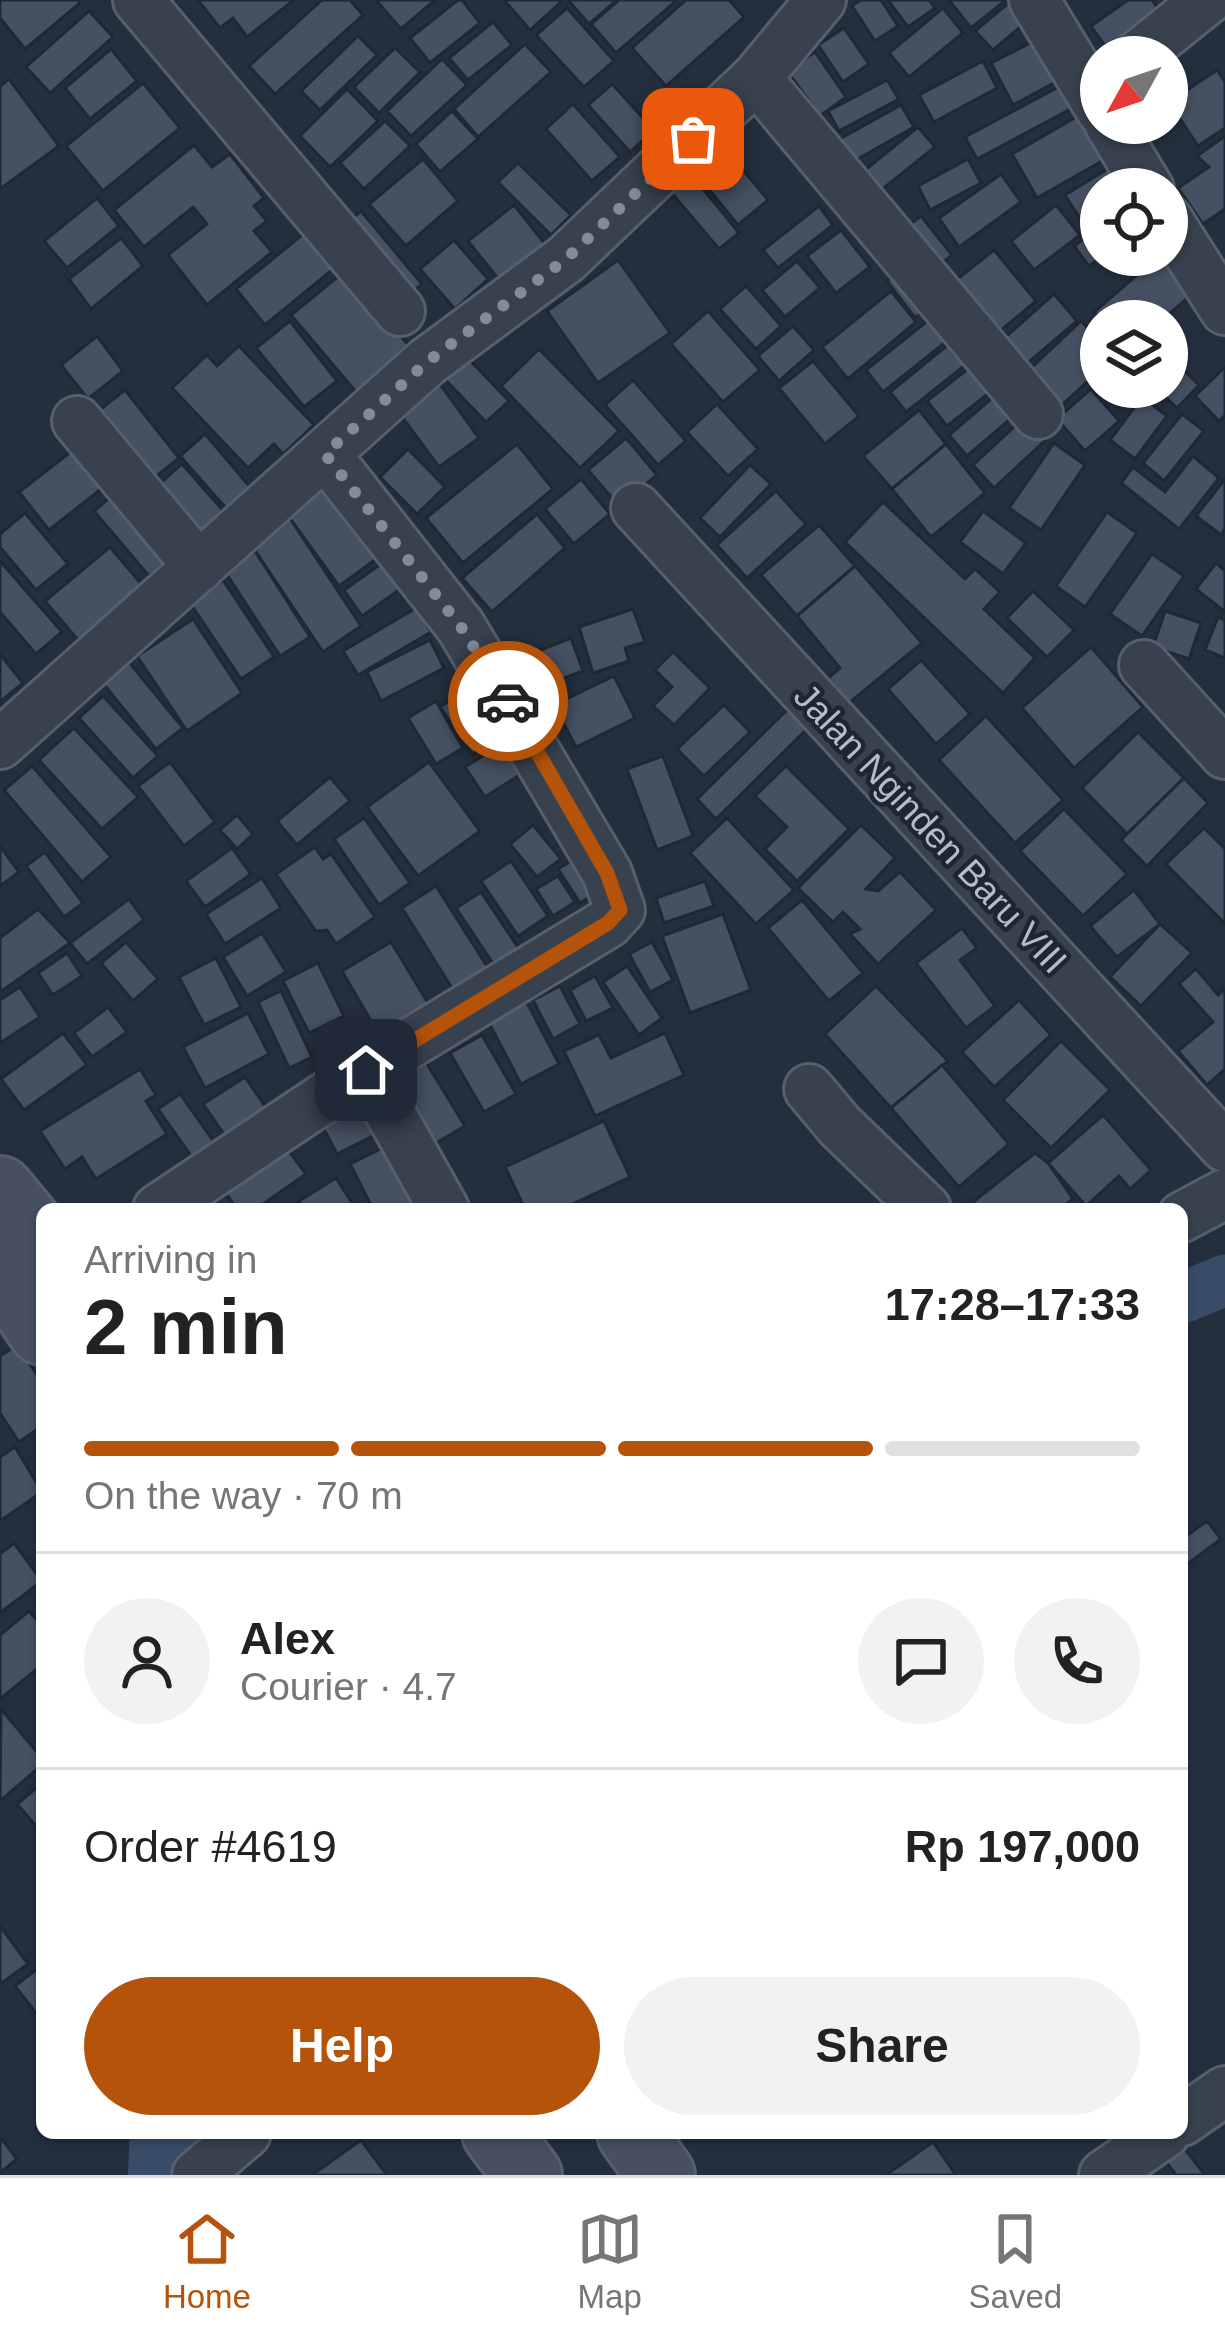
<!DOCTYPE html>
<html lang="en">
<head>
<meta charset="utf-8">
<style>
	:root { --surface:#fff; --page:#f2f2f2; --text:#222; --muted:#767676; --line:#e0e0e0; --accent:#b45309 }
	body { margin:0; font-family:Helvetica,sans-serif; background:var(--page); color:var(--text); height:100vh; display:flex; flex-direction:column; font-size:45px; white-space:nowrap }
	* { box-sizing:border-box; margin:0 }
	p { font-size:39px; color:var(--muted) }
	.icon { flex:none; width:66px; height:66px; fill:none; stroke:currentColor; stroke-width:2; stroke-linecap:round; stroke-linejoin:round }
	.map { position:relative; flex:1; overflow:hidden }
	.details { position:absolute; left:36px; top:1203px; width:1152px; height:936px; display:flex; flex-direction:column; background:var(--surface); border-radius:18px; box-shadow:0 3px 9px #0004 }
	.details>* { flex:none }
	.needle { width:78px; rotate:230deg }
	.tools { position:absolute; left:1080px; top:36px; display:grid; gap:24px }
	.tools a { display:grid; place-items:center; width:108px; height:108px; border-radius:50%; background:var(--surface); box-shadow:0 3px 9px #0004; font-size:60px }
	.pin { position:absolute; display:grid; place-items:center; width:102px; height:102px; color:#fff; margin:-51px; border-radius:24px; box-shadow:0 6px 18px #0006 }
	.courier { position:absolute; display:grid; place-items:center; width:120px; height:120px; margin:-60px; border:9px solid #b45309; border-radius:50%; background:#fff; color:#222; box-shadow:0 3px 15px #0007 }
	.summary em { font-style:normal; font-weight:800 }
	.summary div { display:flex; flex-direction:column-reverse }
	.summary { display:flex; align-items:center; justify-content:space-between; height:204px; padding:0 48px }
	h1 { font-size:78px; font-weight:800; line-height:90px }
	.bar { display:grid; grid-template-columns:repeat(4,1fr); gap:18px 12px; align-content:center; height:144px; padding:0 48px }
	.bar i { height:15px; border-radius:9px; background:var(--line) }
	.bar .on { background:var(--accent) }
	.bar p { grid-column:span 4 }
	.line { display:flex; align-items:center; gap:30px; padding:0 48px; border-top:3px solid var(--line) }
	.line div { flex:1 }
	.round { display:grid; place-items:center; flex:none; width:126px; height:126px; border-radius:63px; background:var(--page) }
	.action { display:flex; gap:24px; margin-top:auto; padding:24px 48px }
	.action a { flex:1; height:138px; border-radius:72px; background:var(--accent); color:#fff; font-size:48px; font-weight:800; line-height:138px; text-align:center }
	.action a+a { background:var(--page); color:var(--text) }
	.menu { display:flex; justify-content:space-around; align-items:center; height:168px; border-top:3px solid var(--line); background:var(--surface); font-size:33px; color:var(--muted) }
	.menu a { display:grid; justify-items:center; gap:6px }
	.menu .on { color:var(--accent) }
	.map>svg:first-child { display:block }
</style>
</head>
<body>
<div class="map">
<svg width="1225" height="2175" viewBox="0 0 1225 2175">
	<rect width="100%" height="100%" fill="#242f3e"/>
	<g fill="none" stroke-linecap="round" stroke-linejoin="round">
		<path stroke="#394c67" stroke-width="51" d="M1182,1298L1225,1280"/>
		<path stroke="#394c67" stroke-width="90" d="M173,2175L175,2133"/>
	</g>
	<g fill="#455162" stroke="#1f2835" stroke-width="3">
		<path d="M0,0H77L80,3L25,49L0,18Z"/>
		<path d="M198,0H294L247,37L233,18L220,28Z"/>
		<path d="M322,0H350L363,15L275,94L249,66Z"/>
		<path d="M376,0H435L401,29Z"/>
		<path d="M458,0H462L480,23L430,63L410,38Z"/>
		<path d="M504,0H560L561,2L530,30Z"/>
		<path d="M568,0H617L589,24Z"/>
		<path d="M619,0H677L616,53L591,24Z"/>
		<path d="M686,0H729L744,17L666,86L632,48Z"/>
		<path d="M861,0H881L898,26L875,41L852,6Z"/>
		<path d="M888,0H929L935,8L908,27Z"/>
		<path d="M949,0H1006L971,28Z"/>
		<path d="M1012,0L1031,18L993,50L975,31Z"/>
		<path d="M1128,0H1152L1169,24L1113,57L1091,26Z"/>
		<path d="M567,8L614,61L584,87L536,35Z"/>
		<path d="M943,8L963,33L909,77L889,53Z"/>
		<path d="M89,11L113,37L50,93L26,67Z"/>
		<path d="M493,22L512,45L468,80L449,58Z"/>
		<path d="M844,28L869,64L843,82L818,45Z"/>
		<path d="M1046,35L1067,76L1013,105L991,63Z"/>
		<path d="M358,36L377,55L320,110L301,91Z"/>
		<path d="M525,44L551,72L478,137L454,109Z"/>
		<path d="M395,48L420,72L379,113L354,87Z"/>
		<path d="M111,49L137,81L90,119L65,88Z"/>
		<path d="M815,52L846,97L820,116L787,71Z"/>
		<path d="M442,59L467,85L411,136L387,111Z"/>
		<path d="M983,61L997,88L934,122L919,95Z"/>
		<path d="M1217,70L1225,82V128L1198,146L1169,102Z"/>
		<path d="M9,79L59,146L0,189V86Z"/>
		<path d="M887,80L899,99L839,131L828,111Z"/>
		<path d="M143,83L180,128L103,191L66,146Z"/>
		<path d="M1066,83L1078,105L977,159L965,137Z"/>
		<path d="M612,84L654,130L630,152L588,105Z"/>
		<path d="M347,89L378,121L330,167L300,136Z"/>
		<path d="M573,104L620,157L592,181L546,129Z"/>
		<path d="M901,105L914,127L849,164L836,141Z"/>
		<path d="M452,111L478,139L440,172L416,144Z"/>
		<path d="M1083,113L1109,157L1037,198L1012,154Z"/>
		<path d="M385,121L410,146L364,189L340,163Z"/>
		<path d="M918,127L935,147L875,195L859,175Z"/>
		<path d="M1225,136V209L1203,224L1178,188L1209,167L1197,156Z"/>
		<path d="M194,145L212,167L230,154L264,198L254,206L267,221L254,231L272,252L207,305L168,255L207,224L193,207L144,247L114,210Z"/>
		<path d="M724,147L768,200L738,225L694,171Z"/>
		<path d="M423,159L458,201L406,246L369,204Z"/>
		<path d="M968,159L981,183L930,210L918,186Z"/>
		<path d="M1119,162L1136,189H1101V212L1083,223L1065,195Z"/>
		<path d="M518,163L571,215L551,235L498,182Z"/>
		<path d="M686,168L739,233L719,249L665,185Z"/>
		<path d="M1001,174L1021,202L959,247L939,218Z"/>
		<path d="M97,198L119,226L67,268L44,241Z"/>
		<path d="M514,205L550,250L504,286L468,241Z"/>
		<path d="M1056,205L1080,235L1034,270L1011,241Z"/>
		<path d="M819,206L833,225L778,268L763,250Z"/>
		<path d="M361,211L422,284L398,304L337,231Z"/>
		<path d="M921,216L952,255L942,263L900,232Z"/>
		<path d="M1101,226L1104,255L1089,266L1074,246Z"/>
		<path d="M308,230L337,266L265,325L236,289Z"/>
		<path d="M841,230L870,267L836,293L807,256Z"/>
		<path d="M121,238L143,266L91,309L69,279Z"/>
		<path d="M454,240L488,279L455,309L420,269Z"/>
		<path d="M994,250L1036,301L999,332L956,280Z"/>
		<path d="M1160,255H1165L1196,291L1161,321H1102L1094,312Z"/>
		<path d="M618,260L670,333L598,383L547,311Z"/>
		<path d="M797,261L820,288L785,317L762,290Z"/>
		<path d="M909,263L938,300L915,318L887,281Z"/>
		<path d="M346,270L410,347L356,392L291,315Z"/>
		<path d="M746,286L781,326L756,349L720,309Z"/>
		<path d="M891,291L916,322L848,379L822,347Z"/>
		<path d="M1054,294L1077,321L1022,368L1000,342Z"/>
		<path d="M708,311L760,370L723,402L671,344Z"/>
		<path d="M930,319L947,341L883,392L866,370Z"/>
		<path d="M290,321L337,381L304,407L256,348Z"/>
		<path d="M1081,321L1101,342V369L1062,405L1029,370Z"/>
		<path d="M793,326L814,350L779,381L758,356Z"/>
		<path d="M965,331L982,352L906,412L890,392Z"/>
		<path d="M97,336L123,371L88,399L61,365Z"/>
		<path d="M239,346L314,425L283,454L274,444L248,468L172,388L207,355L217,366Z"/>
		<path d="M458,348L509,401L486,422L436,370Z"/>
		<path d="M539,349L619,431L580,468L501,386Z"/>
		<path d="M987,354L1007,379L947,426L927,401Z"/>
		<path d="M1167,354L1199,385L1177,408L1155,387H1167Z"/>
		<path d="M813,361L859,416L825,444L779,388Z"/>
		<path d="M1225,367V415L1219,421L1195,396Z"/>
		<path d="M437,380L479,438L439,467L397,410Z"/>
		<path d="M633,380L686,441L658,465L605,405Z"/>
		<path d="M1011,382L1028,404L967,456L949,435Z"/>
		<path d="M1103,387H1143L1144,388L1124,407Z"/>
		<path d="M1091,389L1119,421L1085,451L1057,419Z"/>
		<path d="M125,390L179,458L143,487L89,418Z"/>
		<path d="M1142,397L1167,416L1135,459L1110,440Z"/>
		<path d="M717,404L758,449L728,476L687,432Z"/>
		<path d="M919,410L946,444L892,489L863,456Z"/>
		<path d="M1029,413L1051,435L994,488L973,465Z"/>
		<path d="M1182,414L1204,431L1164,481L1143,463Z"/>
		<path d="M205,434L256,494L232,515L180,456Z"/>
		<path d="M626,438L657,475L619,506L588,470Z"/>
		<path d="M1054,443L1085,465L1041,530L1009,508Z"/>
		<path d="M517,444L553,489L463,563L426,518Z"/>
		<path d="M946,444L985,493L931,537L892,489Z"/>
		<path d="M77,447L114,479L49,530L19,492Z"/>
		<path d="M408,449L445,487L417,514L380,477Z"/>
		<path d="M1193,456L1219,478L1179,529L1121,483L1133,467L1165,492Z"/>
		<path d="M182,464L226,514L189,545L146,496Z"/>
		<path d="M750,465L771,484L720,537L700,518Z"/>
		<path d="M323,470L383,554L339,586L278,502Z"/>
		<path d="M581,479L610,514L574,544L545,509Z"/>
		<path d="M1225,479V529L1221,535L1196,516Z"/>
		<path d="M125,485L180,550L149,576L94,511Z"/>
		<path d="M776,491L806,524L747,578L717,545Z"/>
		<path d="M883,502L965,579L975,569L1000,592L984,609L1035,658L1003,693L845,542Z"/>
		<path d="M983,511L1026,543L1003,574L960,542Z"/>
		<path d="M1107,512L1137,533L1085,607L1056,586Z"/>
		<path d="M25,513L68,564L36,590L0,547V534Z"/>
		<path d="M287,514L361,626L323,652L248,540Z"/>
		<path d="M537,514L565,548L492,612L462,578Z"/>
		<path d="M819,525L855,566L797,616L761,575Z"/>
		<path d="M110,547L143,586L78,640L45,601Z"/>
		<path d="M255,551L310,637L280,656L224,570Z"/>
		<path d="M1152,554L1184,576L1142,636L1110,614Z"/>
		<path d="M391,557L409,583L362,616L344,590Z"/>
		<path d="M0,561L62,632L36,654L0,612Z"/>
		<path d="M1216,563L1225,571V612L1196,589Z"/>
		<path d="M855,566L922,643L849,703L828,678L840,668L797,616Z"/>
		<path d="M223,580L274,657L241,679L190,603Z"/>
		<path d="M1033,591L1074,630L1047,657L1007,618Z"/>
		<path d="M416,608L431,632L358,675L343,651Z"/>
		<path d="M633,609L645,642L625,648L629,661L593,673L579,627Z"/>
		<path d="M1165,611L1201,623L1189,659L1153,647Z"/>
		<path d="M1218,617L1225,620V658L1205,650Z"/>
		<path d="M193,619L242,693L187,731L137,656Z"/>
		<path d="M571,638L583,671L538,688L525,656Z"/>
		<path d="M430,640L444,668L381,701L367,672Z"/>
		<path d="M1091,647L1143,707L1074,768L1022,708Z"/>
		<path d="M673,652L710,688L674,725L653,706L672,687L655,670Z"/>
		<path d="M0,654L23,683L0,702Z"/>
		<path d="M921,660L970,714L936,744L888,689Z"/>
		<path d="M128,661L183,728L156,749L102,682Z"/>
		<path d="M614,676L635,718L576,747L554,705Z"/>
		<path d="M483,678L515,725L472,754L440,707Z"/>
		<path d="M103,696L158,756L133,778L79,718Z"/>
		<path d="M436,701L463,748L436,764L408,718Z"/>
		<path d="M724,705L750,732L704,776L677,749Z"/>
		<path d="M789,708L809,727L716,819L697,799Z"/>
		<path d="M986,716L1063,800L1015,843L939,760Z"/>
		<path d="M74,728L138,797L102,829L39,760Z"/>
		<path d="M1138,732L1184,778L1127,834L1082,788Z"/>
		<path d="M508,740L527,770L485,797L465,767Z"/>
		<path d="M663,756L693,836L657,850L627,769Z"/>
		<path d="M170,762L215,822L184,846L138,786Z"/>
		<path d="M429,762L480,831L418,876L367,807Z"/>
		<path d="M32,766L111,857L82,882L4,790Z"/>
		<path d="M786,766L849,829L797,881L765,849L787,827L755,796Z"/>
		<path d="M330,777L350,801L297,845L277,821Z"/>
		<path d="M1184,778L1208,803L1147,866L1121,840Z"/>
		<path d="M1064,809L1127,874L1083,916L1020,851Z"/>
		<path d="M237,815L253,834L237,849L220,830Z"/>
		<path d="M364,818L410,883L379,905L334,839Z"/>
		<path d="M727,818L794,890L756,924L690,853Z"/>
		<path d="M533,825L561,859L537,877L510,844Z"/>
		<path d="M861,825L895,858L866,889L878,891L900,872L936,910L878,964L850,934L860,929L843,912L833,922L798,888Z"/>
		<path d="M1204,828L1225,849V924L1166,864Z"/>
		<path d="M0,846L19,872L0,886Z"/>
		<path d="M315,847L323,859L331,854L375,917L336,944L327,930L316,931L276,874Z"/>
		<path d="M232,848L251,874L205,907L186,881Z"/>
		<path d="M587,851L609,885L580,903L558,869Z"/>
		<path d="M45,852L83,903L64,917L26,866Z"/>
		<path d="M511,861L548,916L518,936L481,881Z"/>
		<path d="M558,876L575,902L553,916L536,889Z"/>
		<path d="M262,878L281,908L225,944L206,914Z"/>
		<path d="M705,881L714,906L664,923L656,898Z"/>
		<path d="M436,886L490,971L455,993L402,908Z"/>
		<path d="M1134,890L1160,924L1117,957L1090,926Z"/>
		<path d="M481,892L523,955L498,971L456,908Z"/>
		<path d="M129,899L144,920L87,964L70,943Z"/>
		<path d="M802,900L863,973L829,1001L768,928Z"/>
		<path d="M38,909L70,943L0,992V938Z"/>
		<path d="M723,914L751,990L690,1013L662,936Z"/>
		<path d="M1160,924L1192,953L1141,1006L1110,977Z"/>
		<path d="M962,928L977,948L960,960L995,1006L966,1028L916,963Z"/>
		<path d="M262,933L286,972L247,996L223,957Z"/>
		<path d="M126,942L158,979L133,1001L101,963Z"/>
		<path d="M391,942L428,1003L378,1033L342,971Z"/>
		<path d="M652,942L673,980L650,992L629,954Z"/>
		<path d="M67,953L82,976L53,995L38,973Z"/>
		<path d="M216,958L241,1007L204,1025L179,977Z"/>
		<path d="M318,963L344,1016L309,1033L283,981Z"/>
		<path d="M627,966L662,1018L639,1035L603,982Z"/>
		<path d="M1196,969L1218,995L1225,989V1069L1207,1085L1178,1051L1213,1022L1179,984Z"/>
		<path d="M595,976L613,1008L586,1021L570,990Z"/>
		<path d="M560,986L580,1024L553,1039L533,1000Z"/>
		<path d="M876,986L948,1061L891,1108L825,1034Z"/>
		<path d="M20,987L40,1017L0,1043V1000Z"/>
		<path d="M281,991L312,1057L289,1068L258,1002Z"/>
		<path d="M523,995L559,1064L521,1084L485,1015Z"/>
		<path d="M1019,1000L1051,1035L994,1087L962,1052Z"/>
		<path d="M108,1007L127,1032L92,1057L74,1033Z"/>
		<path d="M248,1013L269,1054L205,1088L183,1047Z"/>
		<path d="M63,1033L87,1065L24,1110L1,1079Z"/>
		<path d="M665,1033L684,1075L595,1116L564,1051L599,1035L611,1058Z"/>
		<path d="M482,1035L516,1094L484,1112L450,1053Z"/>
		<path d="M1061,1041L1110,1090L1051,1148L1003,1100Z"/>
		<path d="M424,1059L465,1126L431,1146L389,1079Z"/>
		<path d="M942,1065L1009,1144L959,1187L891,1108Z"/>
		<path d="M140,1069L156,1095L146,1101L167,1134L96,1179L82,1157L65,1169L40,1131Z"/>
		<path d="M245,1077L267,1109L226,1137L203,1104Z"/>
		<path d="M372,1089L391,1127L337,1154L317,1116Z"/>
		<path d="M180,1094L219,1149L197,1164L158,1109Z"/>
		<path d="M1103,1115L1151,1170L1130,1189L1119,1176L1086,1206L1048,1163Z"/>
		<path d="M604,1121L630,1177L562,1209H525L505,1167Z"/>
		<path d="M278,1136L306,1174L256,1209H237L216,1180Z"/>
		<path d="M401,1139L432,1209H373L350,1164Z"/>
		<path d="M1035,1153L1048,1163L1073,1199L1060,1209H979L973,1202Z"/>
		<path d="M336,1178L356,1209H304L299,1201Z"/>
		<path d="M17,1345L42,1382V1426L19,1442L0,1413V1356Z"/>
		<path d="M15,1447L42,1492L0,1521V1457Z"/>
		<path d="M1207,1521L1221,1539L1182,1568V1539Z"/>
		<path d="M14,1543L42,1581L0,1613V1554Z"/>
		<path d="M29,1611L42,1626V1665L0,1699V1635Z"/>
		<path d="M1,1709L42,1758V1765L0,1801Z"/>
		<path d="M42,1783V1833L17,1804Z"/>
		<path d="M0,1926L28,1964L0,1984Z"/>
		<path d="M42,1965V2021L15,1986Z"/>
		<path d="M0,2137L17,2159L0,2173Z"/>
		<path d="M361,2140L387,2175H312Z"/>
		<path d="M933,2142L956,2175H886Z"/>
		<path d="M1181,2144L1205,2175H1176L1163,2158Z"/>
	</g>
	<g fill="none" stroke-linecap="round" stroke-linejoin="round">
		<g stroke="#565f6c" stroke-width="54">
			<g id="minor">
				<path d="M138,0L400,311"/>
				<path d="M1034,0L1101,110"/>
				<path d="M1136,57L1207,0"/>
				<path d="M756,78L1038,414"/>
				<path d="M1109,123L1149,189"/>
				<path d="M1167,219L1225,310"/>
				<path d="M77,421L199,567"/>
				<path d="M636,508L1225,1147"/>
				<path d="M1144,665L1225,754"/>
				<path d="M0,744L427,362L566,259L756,78L821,0"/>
				<path d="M366,1070L444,1209"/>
				<path d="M809,1089L840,1126L926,1209"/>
				<path d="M158,1209L366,1070L608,923L620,910L607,873L461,627L325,454"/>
				<path d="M1182,1217L1225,1194"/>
				<path d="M1182,2121L1225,2091"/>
				<path d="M197,2175L246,2133"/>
				<path d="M1104,2175L1165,2133"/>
			</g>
		</g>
		<g stroke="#565f6c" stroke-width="72">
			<g id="secondary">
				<path d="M0,1190L42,1241"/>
				<path d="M0,1270L42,1331"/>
				<path d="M496,2133L528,2175"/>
				<path d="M631,2133L661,2175"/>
			</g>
		</g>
		<use href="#minor" stroke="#38414e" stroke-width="48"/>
		<use href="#secondary" stroke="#465061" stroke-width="66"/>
	</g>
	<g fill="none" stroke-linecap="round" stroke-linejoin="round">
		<path stroke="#828b98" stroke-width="12" stroke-dasharray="0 21.6" d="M508,701L461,627L325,454L427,362L566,259L693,139"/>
		<path stroke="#b45309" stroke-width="15" d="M366,1070L608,923L620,910L607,873L508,701"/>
	</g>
	<g text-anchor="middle" stroke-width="9" stroke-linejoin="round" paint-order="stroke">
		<g font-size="36" fill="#b4bcc9" stroke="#1d2633">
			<text transform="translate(931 828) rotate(47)" y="13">Jalan Nginden Baru VIII</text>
		</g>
	</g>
</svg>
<div class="tools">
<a><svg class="needle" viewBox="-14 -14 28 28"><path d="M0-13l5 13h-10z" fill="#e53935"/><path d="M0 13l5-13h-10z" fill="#767676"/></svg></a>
<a><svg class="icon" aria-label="locate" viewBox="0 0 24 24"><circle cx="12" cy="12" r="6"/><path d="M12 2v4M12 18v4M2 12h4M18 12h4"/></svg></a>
<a><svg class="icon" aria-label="layers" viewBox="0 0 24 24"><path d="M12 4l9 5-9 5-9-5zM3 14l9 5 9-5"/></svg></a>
</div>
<div class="pin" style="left:693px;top:139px;background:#ea580c"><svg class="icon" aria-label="bag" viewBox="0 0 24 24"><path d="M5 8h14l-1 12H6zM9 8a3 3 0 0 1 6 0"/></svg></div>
<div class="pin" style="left:366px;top:1070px;background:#1f2937"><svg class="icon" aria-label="home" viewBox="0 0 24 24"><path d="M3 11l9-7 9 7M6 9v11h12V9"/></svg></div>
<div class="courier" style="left:508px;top:701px"><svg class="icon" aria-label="car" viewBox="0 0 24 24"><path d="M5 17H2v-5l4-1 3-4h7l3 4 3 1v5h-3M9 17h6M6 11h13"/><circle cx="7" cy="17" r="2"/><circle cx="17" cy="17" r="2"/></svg></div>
<section class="details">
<div class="summary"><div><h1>2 min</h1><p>Arriving in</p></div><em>17:28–17:33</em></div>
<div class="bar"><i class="on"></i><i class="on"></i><i class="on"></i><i></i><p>On the way · 70 m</p></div>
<div class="line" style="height:216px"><a class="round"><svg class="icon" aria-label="person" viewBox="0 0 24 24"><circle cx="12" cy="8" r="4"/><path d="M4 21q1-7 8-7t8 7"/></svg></a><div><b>Alex</b><p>Courier · 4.7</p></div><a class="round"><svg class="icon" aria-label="chat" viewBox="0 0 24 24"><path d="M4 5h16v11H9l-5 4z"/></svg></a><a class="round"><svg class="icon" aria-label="phone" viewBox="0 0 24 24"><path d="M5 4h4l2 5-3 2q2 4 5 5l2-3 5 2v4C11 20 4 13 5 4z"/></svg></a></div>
<div class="line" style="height:156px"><div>Order #4619</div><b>Rp 197,000</b></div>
<div class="action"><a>Help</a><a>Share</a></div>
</section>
</div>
<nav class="menu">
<a class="on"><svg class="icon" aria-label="home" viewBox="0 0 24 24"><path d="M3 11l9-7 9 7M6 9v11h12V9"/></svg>Home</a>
<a><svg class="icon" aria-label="map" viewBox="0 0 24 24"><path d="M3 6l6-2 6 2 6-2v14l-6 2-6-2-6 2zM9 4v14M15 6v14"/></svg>Map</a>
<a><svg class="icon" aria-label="saved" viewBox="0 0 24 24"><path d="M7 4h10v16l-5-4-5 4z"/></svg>Saved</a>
</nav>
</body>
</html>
